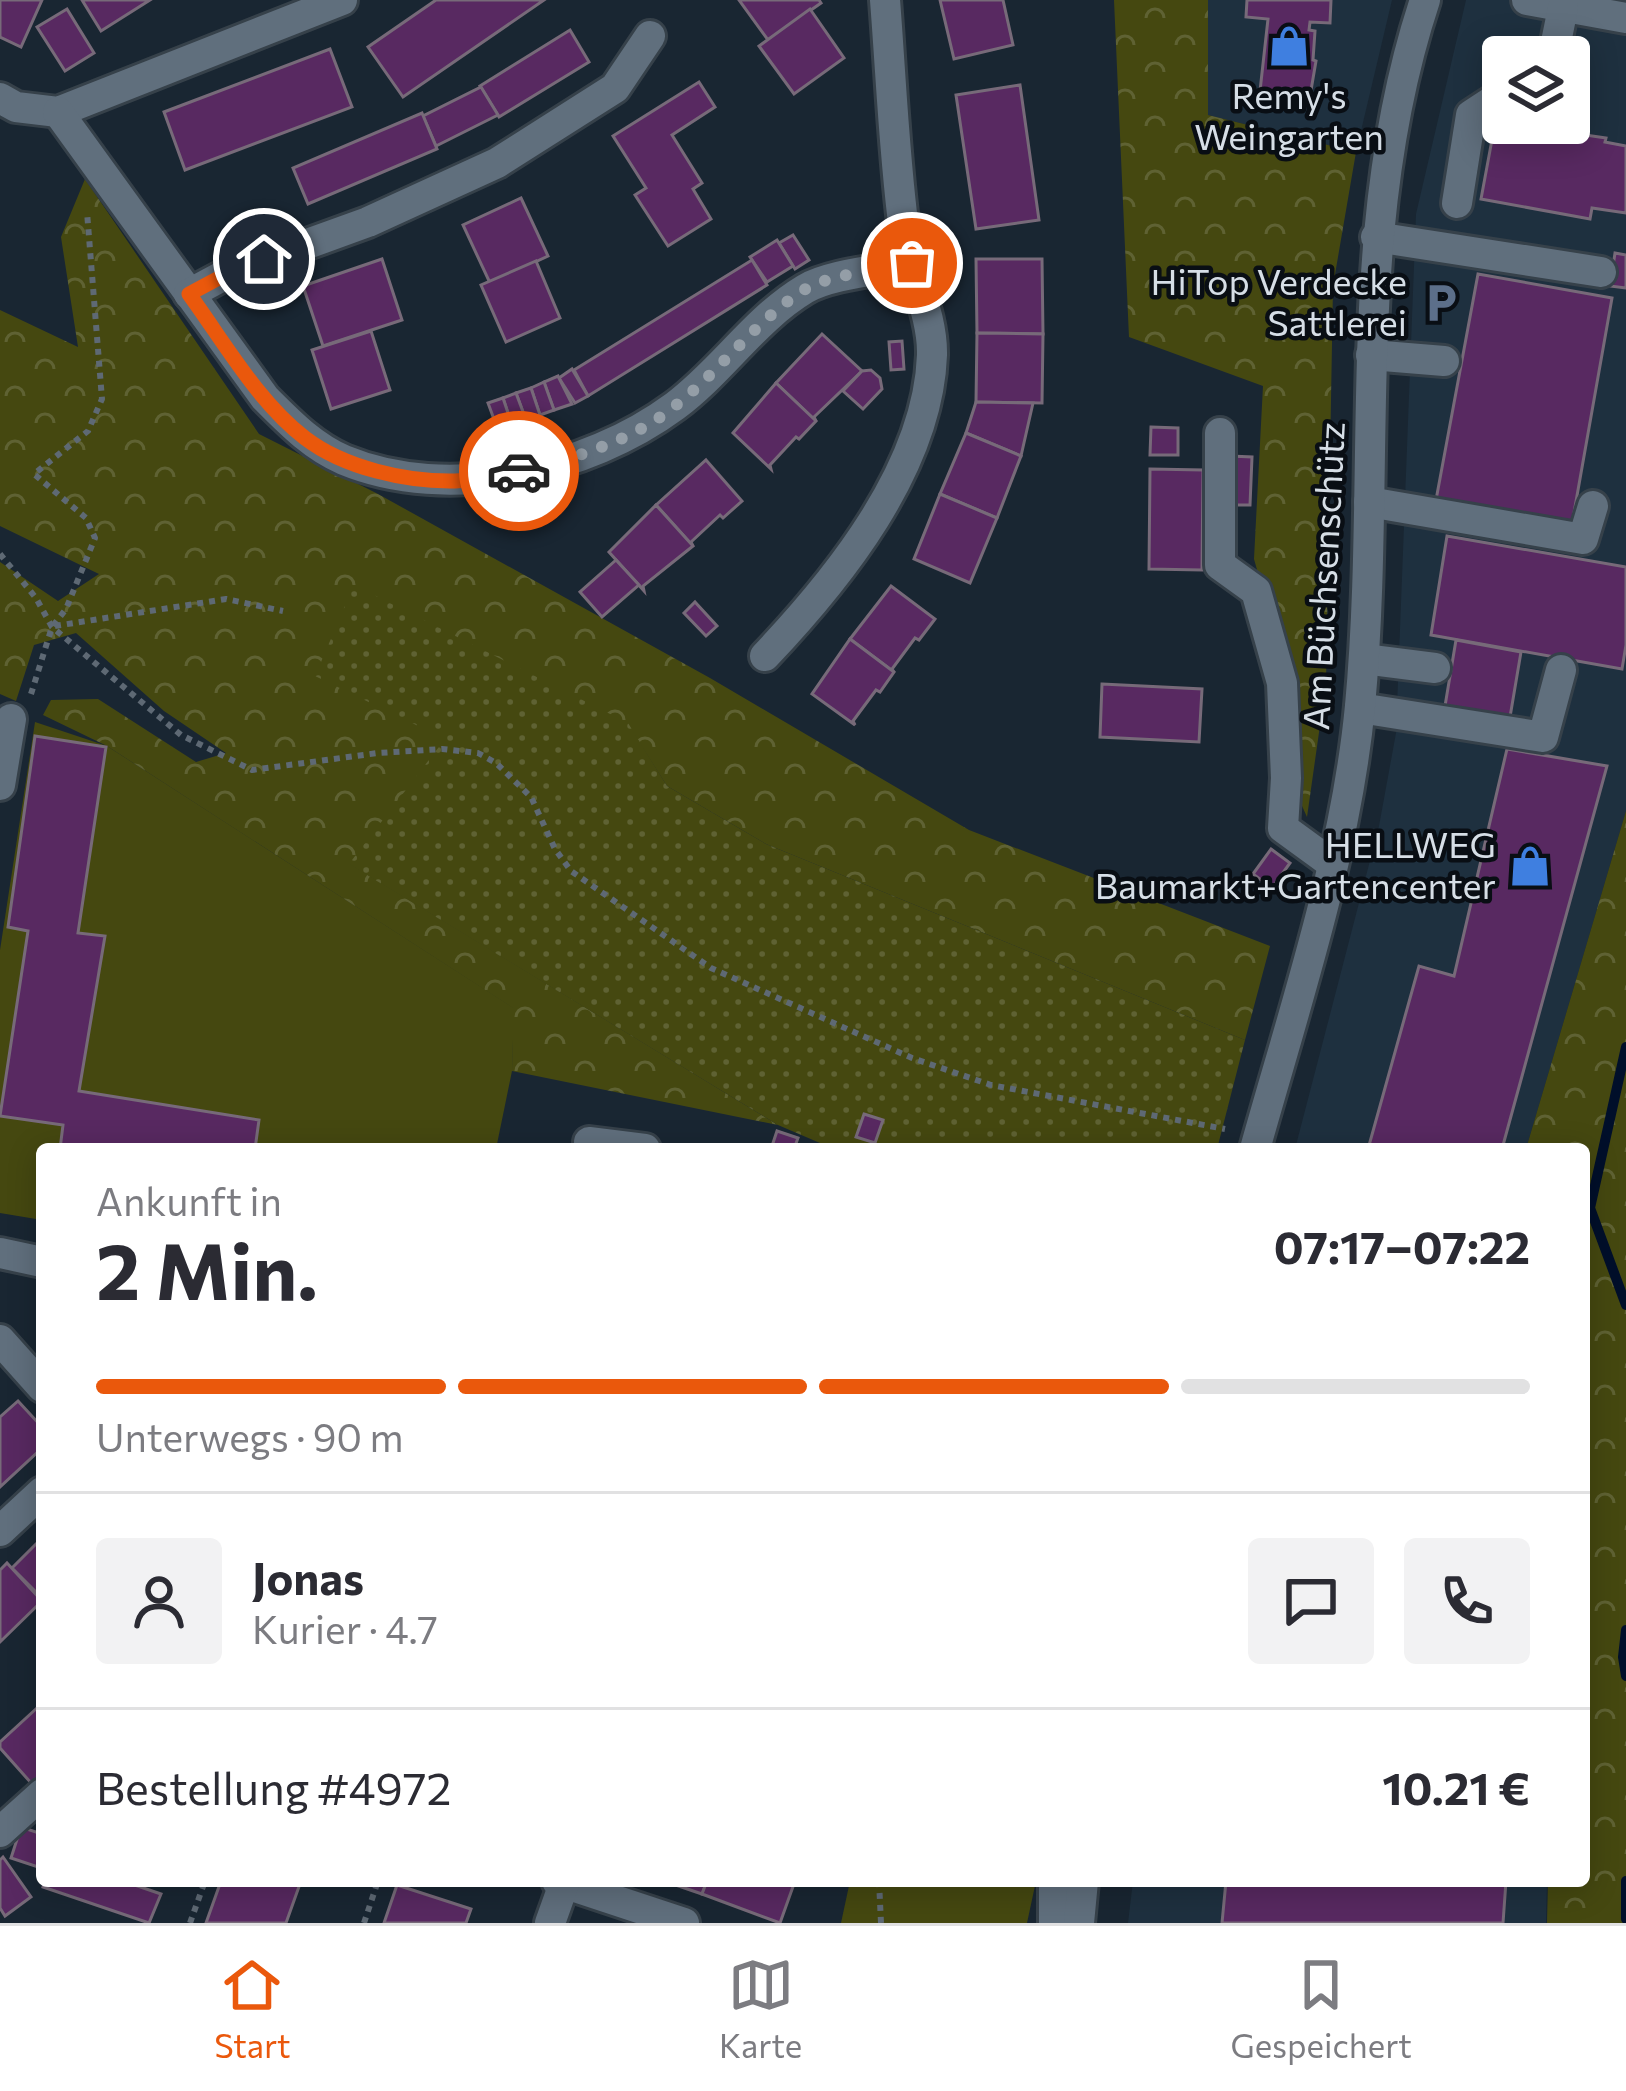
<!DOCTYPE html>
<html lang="de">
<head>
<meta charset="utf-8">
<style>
	:root { --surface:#fff; --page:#f2f2f3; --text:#2b2b33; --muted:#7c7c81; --line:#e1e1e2; --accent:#ea580c }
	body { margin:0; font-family:Commissioner,sans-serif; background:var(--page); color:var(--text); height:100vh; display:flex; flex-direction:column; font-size:45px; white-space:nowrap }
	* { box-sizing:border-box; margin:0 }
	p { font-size:39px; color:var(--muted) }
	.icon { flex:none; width:66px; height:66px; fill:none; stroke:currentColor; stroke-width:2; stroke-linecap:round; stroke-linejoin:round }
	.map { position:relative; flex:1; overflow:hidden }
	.panel { position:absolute; left:36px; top:1143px; width:1554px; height:744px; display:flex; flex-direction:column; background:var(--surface); border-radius:12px; box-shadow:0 6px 30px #0003 }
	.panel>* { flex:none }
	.controls { position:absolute; left:1482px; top:36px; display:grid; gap:24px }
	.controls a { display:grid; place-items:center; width:108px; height:108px; border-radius:12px; background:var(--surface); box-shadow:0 6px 30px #0003; font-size:60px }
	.pin { position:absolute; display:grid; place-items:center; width:102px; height:102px; color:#fff; margin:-51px; border:6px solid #fff; border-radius:50%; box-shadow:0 3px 12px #0007 }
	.courier { position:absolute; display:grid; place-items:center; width:120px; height:120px; margin:-60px; border:9px solid #ea580c; border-radius:50%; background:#fff; color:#222; box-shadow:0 3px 15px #0007 }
	.head em { font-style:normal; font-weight:700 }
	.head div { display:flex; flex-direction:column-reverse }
	.head { display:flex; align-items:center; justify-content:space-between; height:204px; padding:0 60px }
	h1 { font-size:78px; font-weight:700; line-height:90px }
	.bar { display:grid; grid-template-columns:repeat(4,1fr); gap:18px 12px; align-content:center; height:144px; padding:0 60px }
	.bar i { height:15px; border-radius:9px; background:var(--line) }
	.bar .on { background:var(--accent) }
	.bar p { grid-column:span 4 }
	.line { display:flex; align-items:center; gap:30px; padding:0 60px; border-top:3px solid var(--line) }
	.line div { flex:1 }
	.round { display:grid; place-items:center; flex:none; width:126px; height:126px; border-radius:12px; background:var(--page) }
	.tab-bar { display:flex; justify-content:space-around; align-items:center; height:168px; border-top:3px solid var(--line); background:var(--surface); font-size:33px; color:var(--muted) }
	.tab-bar a { display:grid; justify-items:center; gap:6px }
	.tab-bar .on { color:var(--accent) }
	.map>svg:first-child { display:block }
</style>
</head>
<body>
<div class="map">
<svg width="1626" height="1923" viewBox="0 0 1626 1923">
	<defs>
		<pattern id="forest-crowns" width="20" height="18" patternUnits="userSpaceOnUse" patternTransform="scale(3)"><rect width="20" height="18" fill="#454810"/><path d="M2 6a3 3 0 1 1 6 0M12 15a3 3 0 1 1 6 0" fill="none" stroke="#5f6233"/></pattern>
		<pattern id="garden-dots" width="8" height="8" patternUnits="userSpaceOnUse" patternTransform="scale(3)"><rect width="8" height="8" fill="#454810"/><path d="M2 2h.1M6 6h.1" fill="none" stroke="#5f6233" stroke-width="1.8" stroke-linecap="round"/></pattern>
	</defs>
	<rect width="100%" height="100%" fill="#192632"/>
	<g fill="#1e303f" fill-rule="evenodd">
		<path d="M1208,0H1392L1356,152L1208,115Z"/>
		<path d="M1466,0H1626V811L1526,1149H1295L1379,826L1396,733L1416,214ZM1503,57H1569V123H1503Z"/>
		<path d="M1133,1881H1547L1546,1923H1128Z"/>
	</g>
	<g fill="#454810">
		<path d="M35,722L107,746L514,1008L512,1071L496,1149H42V1220L0,1213V950Z"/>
		<path d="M850,1881H1036L1027,1923H841Z"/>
	</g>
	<g fill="url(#forest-crowns)">
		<path d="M1114,0H1208V115L1356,152L1333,286L1326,683L1307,817L1294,788L1289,682L1254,559L1263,386L1129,337Z"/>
		<path d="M85,179L259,434L378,494L710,678L969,830L1270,946L1245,1040L766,844L667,786L627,723L446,739L350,864L778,1125L512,1071L513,1008L107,746L43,715L51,700L98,699L196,762L226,753L164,711L76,633L34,645L16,701L0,694V562L58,601L99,574L0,526V310L78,347L61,237Z"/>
		<path d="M1626,811V1923H1547L1548,1881H1584V1149H1526Z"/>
	</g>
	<path fill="url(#garden-dots)" d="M354,585L628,723L667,786L766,844L1245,1040L1217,1149H834L778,1125L349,864L445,739L315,676Z"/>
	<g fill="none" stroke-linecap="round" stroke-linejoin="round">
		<g stroke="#000f2a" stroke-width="10">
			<path d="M1626,1047L1590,1208L1626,1305"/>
			<path d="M1626,1630L1623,1657L1626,1676"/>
			<path d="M1626,1881V1919"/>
		</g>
	</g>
	<g fill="#582961" stroke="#776a79" stroke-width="3">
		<path d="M0,0H42L21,47L0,37Z"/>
		<path d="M82,0H150L101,31Z"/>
		<path d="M436,0H544L403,97L368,47Z"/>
		<path d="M739,0H819L821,3L768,40Z"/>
		<path d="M940,0H1003L1013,45L954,59Z"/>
		<path d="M1247,0H1331L1330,23L1310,22L1309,30L1315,31L1313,60L1316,61L1310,96L1260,91L1268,19L1246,17Z"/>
		<path d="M67,9L94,53L65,71L37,27Z"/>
		<path d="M810,9L844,58L794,94L759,46Z"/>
		<path d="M570,30L589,62L499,117L480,86Z"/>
		<path d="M330,49L352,107L185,170L164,112Z"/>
		<path d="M699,82L715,107L672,135L702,183L693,189L711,219L668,246L635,195L646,188L613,136Z"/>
		<path d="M1020,85L1039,220L976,229L956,95Z"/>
		<path d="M481,87L498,115L436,146L423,116Z"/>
		<path d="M422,113L437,149L308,204L293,168Z"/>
		<path d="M1496,118L1503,123L1606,138L1605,142L1626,146V213L1592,208L1590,219L1481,199Z"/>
		<path d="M521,198L548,256L490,283L463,225Z"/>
		<path d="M793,235L809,260L795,269L779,243Z"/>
		<path d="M777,240L793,266L767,282L750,257Z"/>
		<path d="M1615,253L1626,255V288L1610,286Z"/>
		<path d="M382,259L402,320L323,346L303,286Z"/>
		<path d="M976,259H1042L1043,334L977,333Z"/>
		<path d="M752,260L767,285L588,396L574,370Z"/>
		<path d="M536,261L560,318L506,342L481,285Z"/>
		<path d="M1478,274L1612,298L1572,524L1436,500Z"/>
		<path d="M371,331L390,390L331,409L312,350Z"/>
		<path d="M977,333L1043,334L1042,403L976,402Z"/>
		<path d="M822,334L862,371L814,417L816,421L776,383Z"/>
		<path d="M902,341L904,369L891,370L889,342Z"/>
		<path d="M572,369L588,396L575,403L559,378Z"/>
		<path d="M871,370L880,378L882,389L863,409L843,391L862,371Z"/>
		<path d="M558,376L572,404L554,410L544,382Z"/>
		<path d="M544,382L554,410L540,415L531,388Z"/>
		<path d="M776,383L816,421L799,439L796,437L770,465L771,469L733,433Z"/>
		<path d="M531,388L540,415L526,420L516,393Z"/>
		<path d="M516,393L526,420L512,425L503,398Z"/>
		<path d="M503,398L512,425L498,430L488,403Z"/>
		<path d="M976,402L1033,403L1021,456L966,433Z"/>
		<path d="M1151,427L1178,428V455H1150Z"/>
		<path d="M966,433L1021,456L997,518L940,494Z"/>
		<path d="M1230,456L1252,457L1250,505H1228Z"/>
		<path d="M706,460L742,501L723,518L720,515L691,542L693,546L656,505Z"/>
		<path d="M1150,469L1203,470L1202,570L1149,569Z"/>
		<path d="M940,494L997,518L970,583L914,559Z"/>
		<path d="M656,505L693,546L643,586L644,591L609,552Z"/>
		<path d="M1447,536L1626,567V645L1622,669L1431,635Z"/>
		<path d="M616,560L639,585L602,617L580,592Z"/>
		<path d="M891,586L935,619L919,640L915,638L892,669L894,672L850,639Z"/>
		<path d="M695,602L717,626L706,636L684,613Z"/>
		<path d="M850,639L894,672L880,692L876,690L853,721L855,725L812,694Z"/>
		<path d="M1456,640L1521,652L1510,717L1445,706Z"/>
		<path d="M1102,684L1202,689L1199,742L1100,737Z"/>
		<path d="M35,736L106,747L78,933L105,936L79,1091L259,1120L255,1149H60L63,1125L0,1116L28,931L8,927Z"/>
		<path d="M1507,749L1607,766L1502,1149H1368L1419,966L1454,976Z"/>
		<path d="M1271,849L1290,863L1272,888L1253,874Z"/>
		<path d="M864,1114L883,1120L875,1143L856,1137Z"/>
		<path d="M777,1131L798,1138L794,1149H771Z"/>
		<path d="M18,1401L42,1427V1448L0,1487V1417Z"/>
		<path d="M42,1538V1598L12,1568Z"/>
		<path d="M7,1563L42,1601L0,1642V1570Z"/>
		<path d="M37,1708L42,1713V1775L32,1784L0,1748V1742Z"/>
		<path d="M21,1827L42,1834L41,1868L11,1858Z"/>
		<path d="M3,1857L31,1897L5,1916L0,1908V1860Z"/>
		<path d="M45,1881H123L161,1894L149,1923L43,1887Z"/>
		<path d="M221,1881H301L286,1923H206Z"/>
		<path d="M664,1881H707L702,1894Z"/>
		<path d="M707,1881H795L780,1923L702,1894Z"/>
		<path d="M1226,1881H1506L1503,1923H1222Z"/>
		<path d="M397,1885L471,1909L466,1923H384Z"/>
	</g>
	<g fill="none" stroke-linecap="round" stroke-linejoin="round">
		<g stroke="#36414a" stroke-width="36">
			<g id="minor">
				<path d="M1527,0L1626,18"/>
				<path d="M1553,57L1563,8"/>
				<path d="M0,98L16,107L58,112L342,0"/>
				<path d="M58,112L265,398C290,423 312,446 344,460C448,503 587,471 675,406C722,371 755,319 805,289C830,274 882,270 912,263"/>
				<path d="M1457,203L1471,115L1503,94"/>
				<path d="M1376,237L1601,272"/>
				<path d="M189,294L230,272L368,222L497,163L615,88L650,36"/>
				<path d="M1371,355L1444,361"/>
				<path d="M1220,433V565L1256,591L1282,683L1286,778L1283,828L1331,863"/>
				<path d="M1369,502L1583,539L1593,506"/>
				<path d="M765,656C838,579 928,468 932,355C933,313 909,271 904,230C894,155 891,76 885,0"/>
				<path d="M1364,659L1435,668"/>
				<path d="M1360,708L1543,737L1561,670"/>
				<path d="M0,785L11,719"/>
				<path d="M589,1142L645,1149"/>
				<path d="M1255,1149C1295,1006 1346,854 1360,706C1382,469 1349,229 1425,0"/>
				<path d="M0,1253L42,1262"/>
				<path d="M0,1340L42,1387"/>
				<path d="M0,1531L42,1492"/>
				<path d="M0,1832L42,1794"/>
				<path d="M557,1881L684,1923"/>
				<path d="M550,1923L565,1881"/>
				<path d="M1054,1923V1881"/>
				<path d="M1079,1923L1083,1881"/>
			</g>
		</g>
		<g stroke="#5e6974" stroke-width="6" stroke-dasharray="6 6" stroke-linecap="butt">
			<path d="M0,554L36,598L52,627L181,735L252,770L378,753L442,749L478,753L496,763L531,797L555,849L571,871L711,968L912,1058L991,1085L1225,1129"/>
			<path d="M55,626L226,599L283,611"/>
			<path d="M31,694L52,627L66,609L95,538L86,518L34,474L88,431L102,399L87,212"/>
			<path d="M879,1881L881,1923"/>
			<path d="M1194,1881L1225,1884"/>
			<path d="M190,1923L205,1881"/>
			<path d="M364,1923L378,1881"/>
		</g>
		<use href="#minor" stroke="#606f7d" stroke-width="30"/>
	</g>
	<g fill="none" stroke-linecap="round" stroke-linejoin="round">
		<path stroke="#949ea7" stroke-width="12" stroke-dasharray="0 21.6" d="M519,471C577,458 635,440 680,402C723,367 757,320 804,290C829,274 882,270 912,263"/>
		<path stroke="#ea580c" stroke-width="15" d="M264,259L230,272L189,294C224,342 258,402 305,438C344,468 407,482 455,481C476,480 499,474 519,471"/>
	</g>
	<defs>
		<g id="shop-bare" transform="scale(3.24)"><path d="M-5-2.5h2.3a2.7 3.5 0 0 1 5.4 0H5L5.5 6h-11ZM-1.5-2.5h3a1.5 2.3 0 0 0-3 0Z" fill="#3f7fe0" stroke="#090e14" stroke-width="2.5" paint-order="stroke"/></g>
		<g id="parking-bare" transform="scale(3.24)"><path d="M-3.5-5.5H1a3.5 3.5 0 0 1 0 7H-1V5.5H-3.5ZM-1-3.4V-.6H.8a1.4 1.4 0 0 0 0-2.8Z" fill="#5c6f8a" stroke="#090e14" stroke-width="2.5" paint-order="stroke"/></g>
	</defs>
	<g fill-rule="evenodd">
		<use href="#shop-bare" x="1289" y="46"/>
		<use href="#parking-bare" x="1441" y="303"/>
		<use href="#shop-bare" x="1530" y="866"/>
	</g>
	<g text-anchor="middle" stroke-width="9" stroke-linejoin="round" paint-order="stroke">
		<g font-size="36" fill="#d6dee6" stroke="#090e14" text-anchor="end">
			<text x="1289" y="109" text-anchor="middle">Remy's<tspan x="1289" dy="41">Weingarten</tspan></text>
			<text x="1407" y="295">HiTop Verdecke<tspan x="1407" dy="41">Sattlerei</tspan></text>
			<text x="1496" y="858">HELLWEG<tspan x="1496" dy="41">Baumarkt+Gartencenter</tspan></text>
		</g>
		<g font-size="36" fill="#d6dee6" stroke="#090e14">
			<text transform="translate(1324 576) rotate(-87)" y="13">Am Büchsenschütz</text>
		</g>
	</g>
</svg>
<div class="controls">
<a><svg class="icon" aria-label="layers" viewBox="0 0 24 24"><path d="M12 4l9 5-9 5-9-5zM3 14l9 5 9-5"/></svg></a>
</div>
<div class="pin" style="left:912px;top:263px;background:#ea580c"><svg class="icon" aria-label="bag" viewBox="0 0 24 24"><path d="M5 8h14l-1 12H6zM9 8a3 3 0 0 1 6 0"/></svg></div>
<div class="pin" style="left:264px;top:259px;background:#1f2937"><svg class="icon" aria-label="home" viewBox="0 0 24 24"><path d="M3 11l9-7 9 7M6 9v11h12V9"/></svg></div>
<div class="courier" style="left:519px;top:471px"><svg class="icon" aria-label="car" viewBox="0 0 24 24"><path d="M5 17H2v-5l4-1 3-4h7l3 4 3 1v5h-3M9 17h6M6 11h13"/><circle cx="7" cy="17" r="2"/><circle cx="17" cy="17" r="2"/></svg></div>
<section class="panel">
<div class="head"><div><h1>2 Min.</h1><p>Ankunft in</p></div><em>07:17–07:22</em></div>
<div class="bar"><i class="on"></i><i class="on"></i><i class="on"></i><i></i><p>Unterwegs · 90 m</p></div>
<div class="line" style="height:216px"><a class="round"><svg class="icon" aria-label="person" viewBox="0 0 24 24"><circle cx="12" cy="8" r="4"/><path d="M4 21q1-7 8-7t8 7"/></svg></a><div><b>Jonas</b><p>Kurier · 4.7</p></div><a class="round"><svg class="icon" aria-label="chat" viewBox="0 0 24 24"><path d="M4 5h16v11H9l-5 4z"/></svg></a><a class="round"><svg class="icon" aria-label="phone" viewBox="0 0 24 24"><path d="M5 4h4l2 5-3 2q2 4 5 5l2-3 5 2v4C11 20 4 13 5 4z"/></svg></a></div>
<div class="line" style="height:156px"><div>Bestellung #4972</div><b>10.21 €</b></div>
</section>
</div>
<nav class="tab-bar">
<a class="on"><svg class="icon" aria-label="home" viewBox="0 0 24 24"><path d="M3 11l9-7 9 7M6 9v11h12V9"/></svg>Start</a>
<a><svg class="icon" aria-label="map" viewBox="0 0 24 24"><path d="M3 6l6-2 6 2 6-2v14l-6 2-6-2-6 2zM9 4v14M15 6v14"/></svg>Karte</a>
<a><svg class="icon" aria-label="saved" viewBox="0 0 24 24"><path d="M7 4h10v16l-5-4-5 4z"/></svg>Gespeichert</a>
</nav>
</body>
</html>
